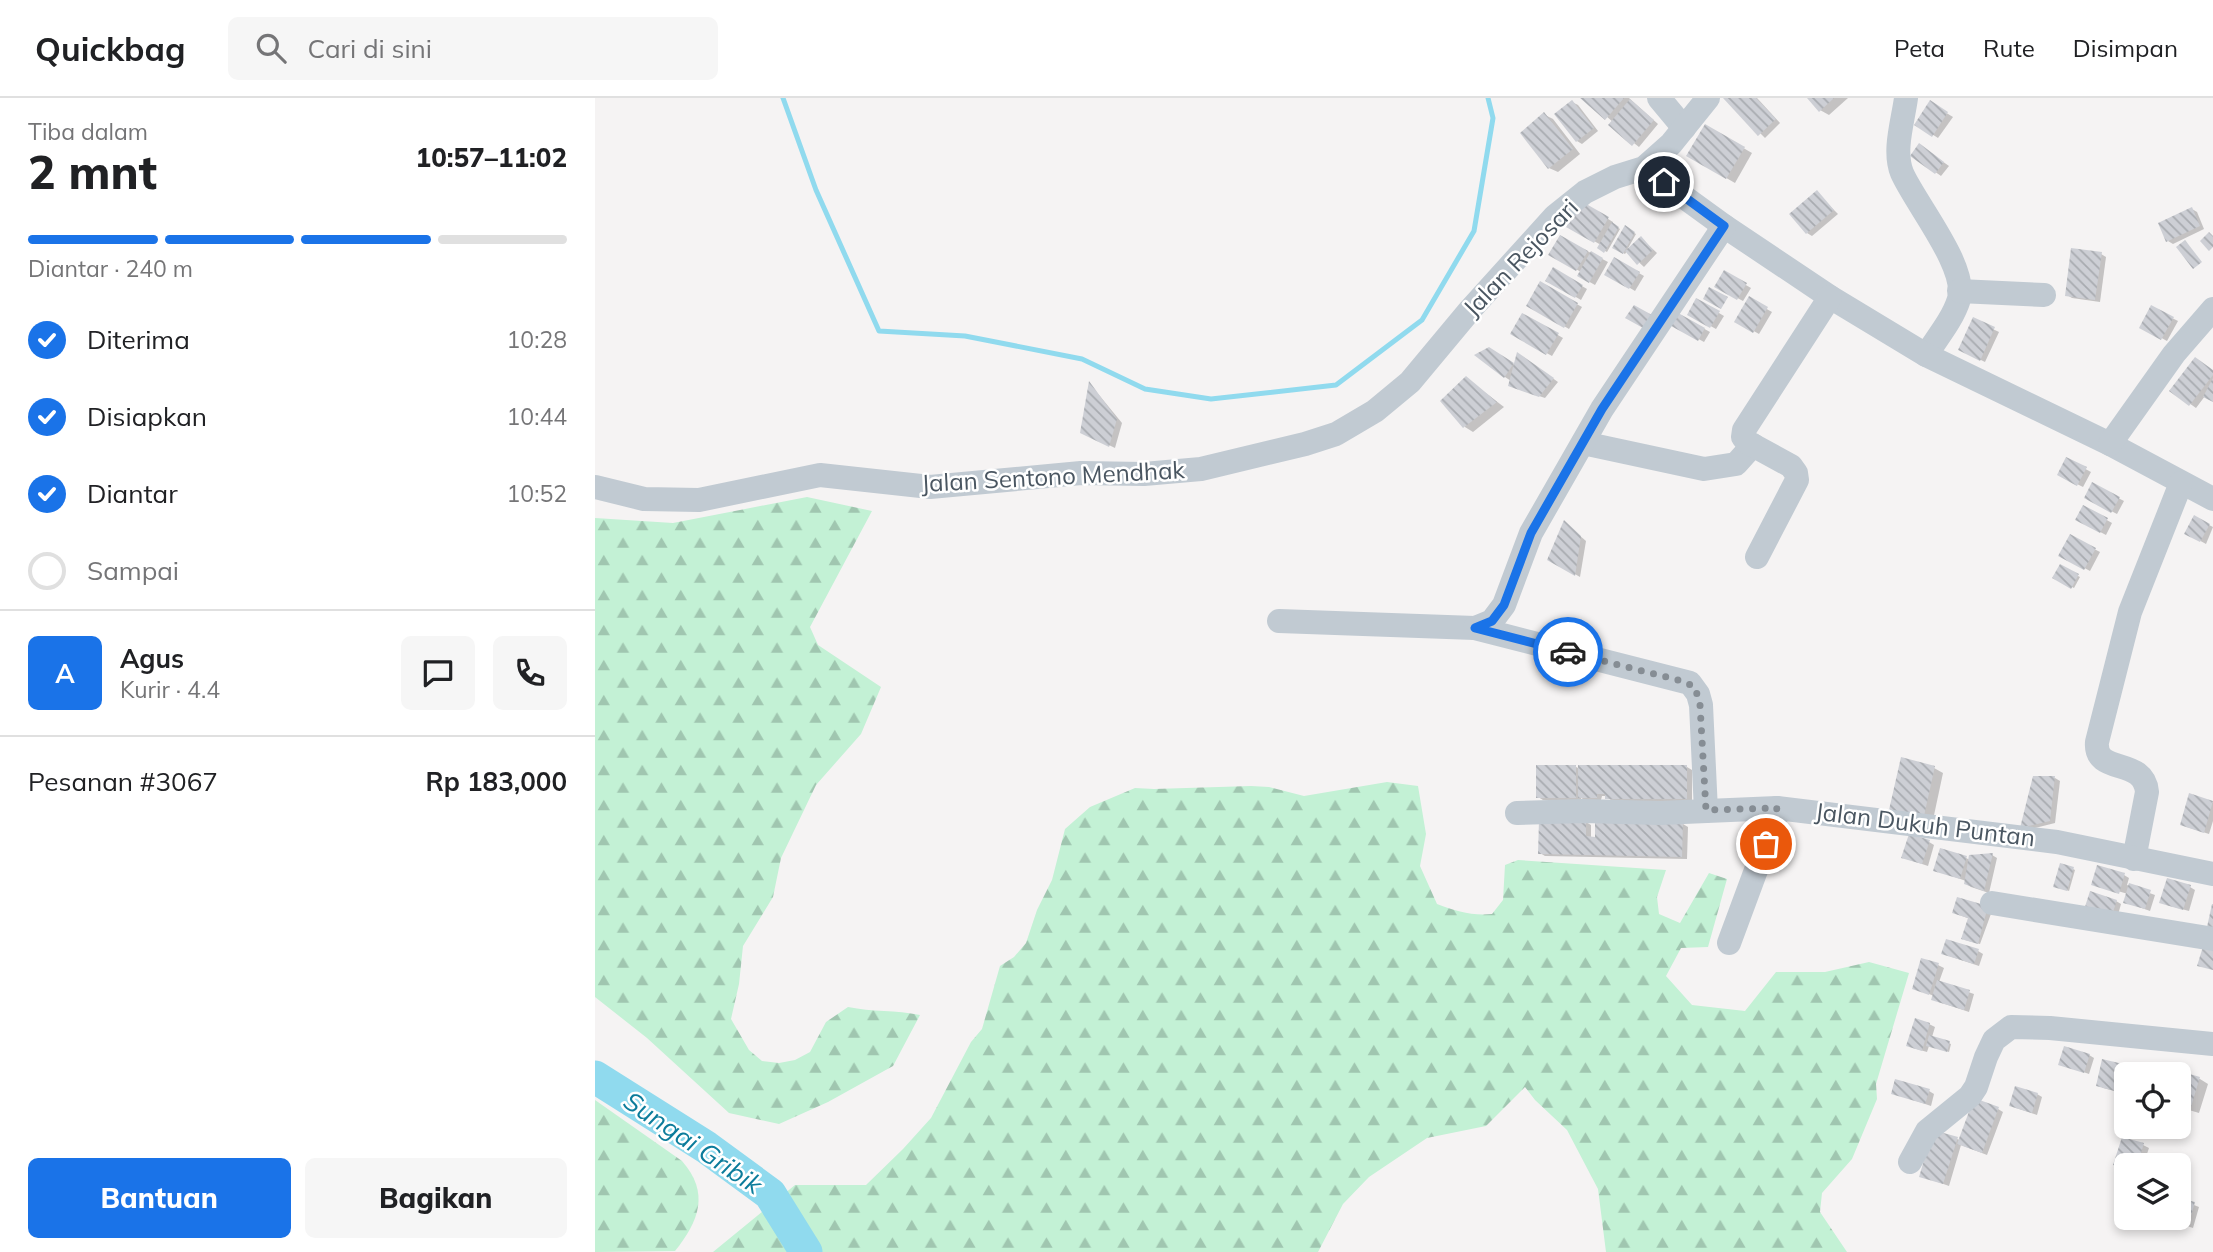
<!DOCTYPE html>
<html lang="id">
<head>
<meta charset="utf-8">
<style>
	:root { --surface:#fff; --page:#f6f6f6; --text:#202124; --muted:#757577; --line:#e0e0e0; --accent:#1a73e8 }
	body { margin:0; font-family:Mulish,sans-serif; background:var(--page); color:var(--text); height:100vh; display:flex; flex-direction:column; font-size:26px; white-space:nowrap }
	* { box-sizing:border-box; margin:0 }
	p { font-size:23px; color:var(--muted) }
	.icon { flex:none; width:38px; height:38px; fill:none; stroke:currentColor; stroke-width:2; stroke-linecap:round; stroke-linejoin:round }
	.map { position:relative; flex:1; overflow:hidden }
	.side { display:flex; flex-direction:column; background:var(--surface); width:595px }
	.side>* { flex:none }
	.fabs { position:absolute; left:1519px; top:964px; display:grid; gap:14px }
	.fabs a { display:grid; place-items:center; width:77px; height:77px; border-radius:10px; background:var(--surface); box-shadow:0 4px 10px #0003; font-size:35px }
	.pin { position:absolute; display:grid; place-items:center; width:60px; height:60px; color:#fff; margin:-30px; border:4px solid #fff; border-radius:50%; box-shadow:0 2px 7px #0007 }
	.courier { position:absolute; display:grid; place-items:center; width:70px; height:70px; margin:-35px; border:5px solid #1a73e8; border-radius:50%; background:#fff; color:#222; box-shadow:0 2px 9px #0007 }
	.head em { font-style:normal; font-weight:800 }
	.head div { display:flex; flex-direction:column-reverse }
	.head { display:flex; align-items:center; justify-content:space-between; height:119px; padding:0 28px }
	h1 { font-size:46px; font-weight:800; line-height:52px }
	.bar { display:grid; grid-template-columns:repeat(4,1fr); gap:10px 7px; align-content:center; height:84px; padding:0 28px }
	.bar i { height:9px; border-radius:5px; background:var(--line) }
	.bar .selected { background:var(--accent) }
	.bar p { grid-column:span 4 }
	.line { display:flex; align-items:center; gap:18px; padding:0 28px; border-top:2px solid var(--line) }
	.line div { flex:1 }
	.round { display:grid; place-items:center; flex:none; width:74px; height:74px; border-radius:10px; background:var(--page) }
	ol { padding:0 28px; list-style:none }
	li { display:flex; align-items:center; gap:21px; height:77px }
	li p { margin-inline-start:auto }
	li .icon { padding:7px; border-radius:50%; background:var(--accent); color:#fff; stroke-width:4 }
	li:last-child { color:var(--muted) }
	li i { width:38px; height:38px; border:4px solid var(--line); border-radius:50% }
	.action { display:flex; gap:14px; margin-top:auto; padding:14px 28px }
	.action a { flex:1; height:80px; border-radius:10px; background:var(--accent); color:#fff; font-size:28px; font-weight:800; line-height:80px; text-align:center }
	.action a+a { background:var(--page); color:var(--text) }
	header { display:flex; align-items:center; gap:42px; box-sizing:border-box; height:98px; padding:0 35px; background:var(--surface); border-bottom:2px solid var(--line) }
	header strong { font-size:33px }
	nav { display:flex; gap:38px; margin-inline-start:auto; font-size:24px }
	.search { width:490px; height:63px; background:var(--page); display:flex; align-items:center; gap:18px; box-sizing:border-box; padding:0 24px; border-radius:10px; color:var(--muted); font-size:26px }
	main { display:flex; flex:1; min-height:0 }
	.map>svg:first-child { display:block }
</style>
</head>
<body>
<header>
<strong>Quickbag</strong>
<div class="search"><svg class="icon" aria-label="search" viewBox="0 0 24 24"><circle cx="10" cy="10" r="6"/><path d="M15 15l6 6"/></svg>Cari di sini</div>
<nav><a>Peta</a><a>Rute</a><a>Disimpan</a></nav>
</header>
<main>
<section class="side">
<div class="head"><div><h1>2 mnt</h1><p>Tiba dalam</p></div><em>10:57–11:02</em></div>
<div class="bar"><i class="selected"></i><i class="selected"></i><i class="selected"></i><i></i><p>Diantar · 240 m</p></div>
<ol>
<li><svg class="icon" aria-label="check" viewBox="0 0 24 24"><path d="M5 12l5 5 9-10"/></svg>Diterima<p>10:28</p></li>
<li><svg class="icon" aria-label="check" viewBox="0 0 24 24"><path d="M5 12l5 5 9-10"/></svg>Disiapkan<p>10:44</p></li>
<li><svg class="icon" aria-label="check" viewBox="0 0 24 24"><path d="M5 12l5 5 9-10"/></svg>Diantar<p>10:52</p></li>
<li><i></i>Sampai</li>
</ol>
<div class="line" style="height:126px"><b class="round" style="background:var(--accent);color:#fff">A</b><div><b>Agus</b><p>Kurir · 4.4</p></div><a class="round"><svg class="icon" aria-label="chat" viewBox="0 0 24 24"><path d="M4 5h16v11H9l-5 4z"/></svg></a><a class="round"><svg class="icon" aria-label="phone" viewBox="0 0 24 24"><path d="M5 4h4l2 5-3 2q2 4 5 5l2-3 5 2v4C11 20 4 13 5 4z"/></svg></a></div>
<div class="line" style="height:91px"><div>Pesanan #3067</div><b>Rp 183,000</b></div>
<div class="action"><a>Bantuan</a><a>Bagikan</a></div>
</section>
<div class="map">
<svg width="1618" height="1154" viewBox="0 0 1618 1154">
	<defs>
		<pattern id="forest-firs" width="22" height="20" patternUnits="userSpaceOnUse" patternTransform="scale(1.75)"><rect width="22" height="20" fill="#c3f1d5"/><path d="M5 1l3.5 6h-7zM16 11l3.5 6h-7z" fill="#a0c6b0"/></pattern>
		<pattern id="building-back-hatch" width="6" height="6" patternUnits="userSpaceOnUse" patternTransform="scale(1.75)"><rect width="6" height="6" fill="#cdcfd5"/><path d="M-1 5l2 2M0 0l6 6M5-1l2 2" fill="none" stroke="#a8abb0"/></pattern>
	</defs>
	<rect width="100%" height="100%" fill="#f5f3f3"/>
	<g fill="url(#forest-firs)">
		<path d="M212,399L277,413L215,529L223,547L286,589L266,636L221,687L186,760L178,799L148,848L144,886L136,921L154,952L167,963L184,965L200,962L215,954L231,924L253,909C277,914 301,912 325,917L298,968L233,1004L184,1026L134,1015L52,940L0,899V420L78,425Z"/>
		<path d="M792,684L823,688L831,736L825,768L842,806C861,813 877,818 897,816L908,802L910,767L923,762L1071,772L1062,799L1064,816L1085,825L1114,775L1132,781L1113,849L1086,850L1071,878L1097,907L1150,913L1181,874H1230L1274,864L1314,875L1281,986L1282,1001L1257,1061L1227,1095L1225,1114L1252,1154H1011L1003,1091L972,1032L940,1002L930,989L891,1028L832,1040L774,1079L748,1106L723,1154H118L200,1087H271L308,1051L336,1020L376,944L387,931L405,868L419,859L431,845L442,812L457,782L470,731L495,709L540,690L559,691L656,688L674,689L709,698Z"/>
		<path d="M0,1002L87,1063C115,1095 104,1123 80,1153L0,1154Z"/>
	</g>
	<g fill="#0003">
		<path d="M990,0H1034L1063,26L1044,49L1016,27L1018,24Z"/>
		<path d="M1130,0H1162L1185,25L1170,40Z"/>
		<path d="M1214,0H1253L1234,17L1225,12Z"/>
		<path d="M977,4L983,7L1003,33L987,46L982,43Z"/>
		<path d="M1335,5L1358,19L1343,40L1321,26Z"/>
		<path d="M950,17L958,21L985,56L963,74L954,70Z"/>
		<path d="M1110,28L1157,55L1140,85L1093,58Z"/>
		<path d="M1330,51L1354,68L1346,78L1318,58Z"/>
		<path d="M1222,95L1243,116L1217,138L1212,135Z"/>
		<path d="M987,105L1018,124L1017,126L1025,131L1012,154L1004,150L1006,147L973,128Z"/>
		<path d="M1597,111L1602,114L1609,131L1578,146L1573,143Z"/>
		<path d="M1030,130L1041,136L1032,152L1046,140L1062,155L1049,169L1032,153L1030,156L1019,149Z"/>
		<path d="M966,139L1013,164L1000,187L984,178L986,174L956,157Z"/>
		<path d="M1506,156L1511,159L1505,204L1477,200L1472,197Z"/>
		<path d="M1020,161L1049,178L1040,193L1012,176Z"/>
		<path d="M958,171L992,191L986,202L952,182Z"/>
		<path d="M1130,175L1156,190L1148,203L1122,189Z"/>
		<path d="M946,186L987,209L974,231L933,207Z"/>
		<path d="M1154,201L1177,214L1164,236L1141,223Z"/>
		<path d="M1102,202L1129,218L1121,231L1094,216Z"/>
		<path d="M1557,210L1583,223L1572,243L1547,229Z"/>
		<path d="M1077,213L1115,234L1109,244L1071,223Z"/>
		<path d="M928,217L968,240L957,258L917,236Z"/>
		<path d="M1379,222L1404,234L1390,264L1370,254Z"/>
		<path d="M893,251L920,267L928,259L963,284L950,300L920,290L916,283L910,279Z"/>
		<path d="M1605,264L1618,273V302L1610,298L1601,310L1577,293Z"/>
		<path d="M871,280L909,309L878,334L870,329Z"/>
		<path d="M495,286L527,325L520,350L493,337Z"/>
		<path d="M1472,361L1496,374L1488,389L1464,377Z"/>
		<path d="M1498,387L1529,403L1522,416L1491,400Z"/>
		<path d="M1489,409L1517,425L1511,437L1482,422Z"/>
		<path d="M1600,420L1618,429L1611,446L1591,435Z"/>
		<path d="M970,425L991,443L985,479L954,461Z"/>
		<path d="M1476,439L1505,454L1495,473L1466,457Z"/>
		<path d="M1465,469L1485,479L1479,490L1459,480Z"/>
		<path d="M981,669L985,671V669H1092L1097,672V703H1017L1011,698H1007L1006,702H990L986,700V703L948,702L943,699Z"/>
		<path d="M1339,670L1348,675L1338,722L1304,716Z"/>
		<path d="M1439,680H1460L1465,683L1460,725L1432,732Z"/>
		<path d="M1596,697L1618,705V723L1614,736L1592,729Z"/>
		<path d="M991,724L996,727V740L1088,726L1093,729L1092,761L950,758L945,755Z"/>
		<path d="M1334,744L1339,747L1333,768L1309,760Z"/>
		<path d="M1397,757L1402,760L1394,795L1376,789L1370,785L1371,783L1340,772L1371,760L1375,762Z"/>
		<path d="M1478,771L1480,772L1474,793L1462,789Z"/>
		<path d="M1529,777L1534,780L1532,787L1560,797L1555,813L1530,804L1533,796L1502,787Z"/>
		<path d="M1595,789L1600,792L1594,813L1572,807Z"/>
		<path d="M1521,803L1526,806L1521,824L1495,817Z"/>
		<path d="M1397,813L1385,846L1370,842L1375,821L1359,815Z"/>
		<path d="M1383,853L1388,856L1384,868L1348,856Z"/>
		<path d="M1343,867L1349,870L1344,884L1379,896L1374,914L1344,904L1339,898L1319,890Z"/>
		<path d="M1334,926L1340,929L1337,939L1356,946L1354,954L1334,948L1332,954L1318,950Z"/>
		<path d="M1494,957L1499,960L1494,976L1465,966Z"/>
		<path d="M1509,963L1544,972L1549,976H1531V996L1508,990L1503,987Z"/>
		<path d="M1562,968L1605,981L1613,986L1604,1015L1584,1009V976H1559Z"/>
		<path d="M1334,993L1339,996L1336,1008L1298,995Z"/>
		<path d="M1442,996L1447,999L1442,1017L1421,1010Z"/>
		<path d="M1403,1011L1408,1014L1392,1057L1366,1047L1354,1088L1326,1078L1339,1034L1365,1042Z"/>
		<path d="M1548,1047L1554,1050L1548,1068H1531V1071L1526,1069Z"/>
		<path d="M1584,1101L1604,1109L1598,1130L1567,1120H1584Z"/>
	</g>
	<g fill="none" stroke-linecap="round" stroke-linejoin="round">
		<path stroke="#90daee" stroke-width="5" d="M188,0L221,92L284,233L370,238L487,261L550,291L616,301L741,287L827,222L879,133L898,20L893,0"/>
		<path stroke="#90daee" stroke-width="33" d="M0,979L111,1049L175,1096L211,1154"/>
	</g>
	<g fill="url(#building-back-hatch)">
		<path d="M985,0H1029L1010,22Z"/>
		<path d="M1128,0H1161L1181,21L1163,38Z"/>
		<path d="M1212,0H1239L1224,14Z"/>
		<path d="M1035,1L1059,22L1037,48L1013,27Z"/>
		<path d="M977,2L999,30L981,44L959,16Z"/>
		<path d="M1335,2L1353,14L1337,39L1319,27Z"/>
		<path d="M949,14L978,51L953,71L925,35Z"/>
		<path d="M1110,26L1150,49L1131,81L1091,58Z"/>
		<path d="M1324,45L1349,64L1340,76L1315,58Z"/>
		<path d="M1222,92L1239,112L1211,136L1194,116Z"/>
		<path d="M986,103L1014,119L999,145L971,129Z"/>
		<path d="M1597,109L1605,128L1571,144L1563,125Z"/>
		<path d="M1017,124L1024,129L1009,155L1002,150Z"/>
		<path d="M1030,127L1040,134L1028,156L1017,150Z"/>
		<path d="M1614,134L1618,138V149L1614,153L1605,143Z"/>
		<path d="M965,137L993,153L981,173L953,157Z"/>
		<path d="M1046,138L1058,152L1042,167L1030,153Z"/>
		<path d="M1590,142L1607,164L1598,171L1581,149Z"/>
		<path d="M1476,150L1507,154L1500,202L1470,198Z"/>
		<path d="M996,153L1008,160L994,185L982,178Z"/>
		<path d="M1019,159L1045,174L1034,191L1009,177Z"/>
		<path d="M958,169L988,187L980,200L950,183Z"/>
		<path d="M1129,172L1152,185L1142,202L1119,189Z"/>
		<path d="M945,183L983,205L969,230L931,208Z"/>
		<path d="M1114,189L1133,199L1126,211L1108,201Z"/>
		<path d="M1154,198L1173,209L1158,235L1139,224Z"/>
		<path d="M1101,200L1125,213L1115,230L1092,217Z"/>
		<path d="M1039,207L1057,217L1048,230L1030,220Z"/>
		<path d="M1556,207L1579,219L1566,242L1544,230Z"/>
		<path d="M1076,211L1110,230L1103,243L1069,224Z"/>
		<path d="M927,215L964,235L951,257L915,236Z"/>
		<path d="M1378,219L1400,229L1385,263L1363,252Z"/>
		<path d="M894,249L919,265L909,280L879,257Z"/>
		<path d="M922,254L959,280L944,299L913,288Z"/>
		<path d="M1600,259L1618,272V277L1594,308L1574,293Z"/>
		<path d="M871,278L902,304L868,330L845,303Z"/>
		<path d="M1618,280V304L1608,299Z"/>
		<path d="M494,283L522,321L514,349L485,335Z"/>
		<path d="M1471,359L1492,369L1482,388L1462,377Z"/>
		<path d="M1497,384L1525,399L1516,415L1489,400Z"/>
		<path d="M1488,407L1513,420L1505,435L1480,422Z"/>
		<path d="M1599,417L1615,426L1605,444L1589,436Z"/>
		<path d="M969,422L986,438L980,478L952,462Z"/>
		<path d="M1475,436L1501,450L1489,472L1463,458Z"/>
		<path d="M1465,466L1484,476L1476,491L1457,480Z"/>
		<path d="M1306,659L1340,668L1329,718L1294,712Z"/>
		<rect x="941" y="667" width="40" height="33"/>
		<path d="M983,667H1092V701H1010V696H1002V700H983Z"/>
		<path d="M1438,678H1460L1455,723L1425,730Z"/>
		<path d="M1594,695L1618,703L1609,735L1585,727Z"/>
		<path d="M944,722H991V738L1000,739V723L1088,724L1087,759L943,756Z"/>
		<path d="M1314,736L1335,742L1327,766L1306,760Z"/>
		<path d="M1345,750L1372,758L1365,781L1338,773Z"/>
		<path d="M1398,755L1389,793L1369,786L1374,757Z"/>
		<path d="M1465,765L1479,769L1472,793L1458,789Z"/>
		<path d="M1502,767L1530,775L1524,796L1496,787Z"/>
		<path d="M1572,780L1596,787L1588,812L1564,805Z"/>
		<path d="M1534,785L1556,792L1550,811L1528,805Z"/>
		<path d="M1495,793L1522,802L1515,823L1488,815Z"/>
		<path d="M1362,799L1393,808L1383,846L1366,841L1373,820L1357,815Z"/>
		<path d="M1617,806H1618V830L1612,829Z"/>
		<path d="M1351,841L1384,851L1379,866L1346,856Z"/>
		<path d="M1610,842L1618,844V872L1602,868Z"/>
		<path d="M1326,860L1344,865L1334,897L1317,891Z"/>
		<path d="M1342,882L1375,892L1369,912L1336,902Z"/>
		<path d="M1320,920L1335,925L1327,953L1311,948Z"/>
		<path d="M1334,937L1355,943L1352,954L1331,948Z"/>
		<path d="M1469,948L1495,956L1489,975L1463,967Z"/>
		<path d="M1507,961L1545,970L1544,976H1531V996L1501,988Z"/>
		<path d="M1560,966L1605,979L1595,1012L1584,1008V976H1557Z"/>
		<path d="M1300,981L1335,991L1330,1006L1296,996Z"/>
		<path d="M1420,988L1443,995L1437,1015L1414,1008Z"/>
		<path d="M1379,1000L1404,1009L1387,1055L1362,1046Z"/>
		<path d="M1338,1032L1363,1039L1348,1086L1324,1079Z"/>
		<path d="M1527,1039L1549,1045L1542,1068H1531V1071L1518,1067Z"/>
		<path d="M1584,1100L1600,1104L1593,1128L1568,1121L1584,1120Z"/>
	</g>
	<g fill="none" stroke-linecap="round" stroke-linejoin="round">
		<g stroke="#c1cad2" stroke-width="24">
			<path d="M1064,0L1089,30"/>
			<path d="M1311,0C1308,23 1298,53 1307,75C1320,105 1373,169 1364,201C1358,221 1342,240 1331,257"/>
			<path d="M1049,70L1129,128L1235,199L1331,257L1515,346L1618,401"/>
			<path d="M1364,193L1449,197"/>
			<path d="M988,345L1109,371L1141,366L1158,347"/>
			<path d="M1515,346L1579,256L1618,211"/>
			<path d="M0,389L49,401L104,402L225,377L335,389L486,375L549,376L606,371L710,346L741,336L780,313L815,284L875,212L960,118L990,94L1020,79L1049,70L1076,46L1113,0"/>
			<path d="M1162,459L1202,382L1201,375L1196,368L1152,344L1148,339L1149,332L1235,199"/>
			<path d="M684,523L880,530L897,523L909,507L936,435L1007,311L1129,128"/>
			<path d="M880,530L1095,585L1103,596L1106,607L1111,713"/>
			<path d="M922,715L988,713L1065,715L1182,710"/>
			<path d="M1539,761L1552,694C1549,658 1499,678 1502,644L1535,514L1586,385"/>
			<path d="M1397,805L1618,841"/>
			<path d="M1134,845L1180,721L1182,710L1462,744L1618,776"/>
			<path d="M1315,1064L1332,1033L1375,998L1381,989L1391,959L1399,942L1416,929L1455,930L1618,946"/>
		</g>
	</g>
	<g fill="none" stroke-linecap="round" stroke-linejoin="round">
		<path stroke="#868d94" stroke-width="7" stroke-dasharray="0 12.6" d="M973,554L1087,583L1100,589L1105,607L1111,712L1182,710L1171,746"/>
		<path stroke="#1a73e8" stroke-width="9" d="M973,554L880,530L897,523L909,507L936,435L1007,311L1129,128L1069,84"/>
	</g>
	<g text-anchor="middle" stroke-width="5" stroke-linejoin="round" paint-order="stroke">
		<g font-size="24" fill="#4a5661" stroke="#fff">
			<text transform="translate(926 160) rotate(-46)" y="8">Jalan Rejosari</text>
			<text transform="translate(458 379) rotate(-3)" y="8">Jalan Sentono Mendhak</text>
			<text transform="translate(1330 727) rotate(7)" y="8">Jalan Dukuh Puntan</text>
		</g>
		<g font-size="26" font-style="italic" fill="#0c7c9b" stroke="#fff">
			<text transform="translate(98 1045) rotate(34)" y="9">Sungai Gribik</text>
		</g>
	</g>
</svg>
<div class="fabs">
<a><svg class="icon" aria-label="locate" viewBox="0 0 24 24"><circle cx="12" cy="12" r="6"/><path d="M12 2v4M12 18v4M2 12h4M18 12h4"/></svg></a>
<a><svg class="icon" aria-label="layers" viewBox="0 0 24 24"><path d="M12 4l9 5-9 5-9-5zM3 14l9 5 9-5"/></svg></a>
</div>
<div class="pin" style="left:1171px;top:746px;background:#ea580c"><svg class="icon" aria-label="bag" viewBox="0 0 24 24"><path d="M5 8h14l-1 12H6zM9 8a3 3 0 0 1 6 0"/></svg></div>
<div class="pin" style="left:1069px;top:84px;background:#1f2937"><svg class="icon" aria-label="home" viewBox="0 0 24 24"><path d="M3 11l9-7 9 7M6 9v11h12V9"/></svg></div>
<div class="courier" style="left:973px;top:554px"><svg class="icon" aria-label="car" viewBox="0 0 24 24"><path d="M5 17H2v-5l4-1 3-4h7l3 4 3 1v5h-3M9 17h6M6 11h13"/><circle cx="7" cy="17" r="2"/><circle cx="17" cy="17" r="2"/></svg></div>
</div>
</main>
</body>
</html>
